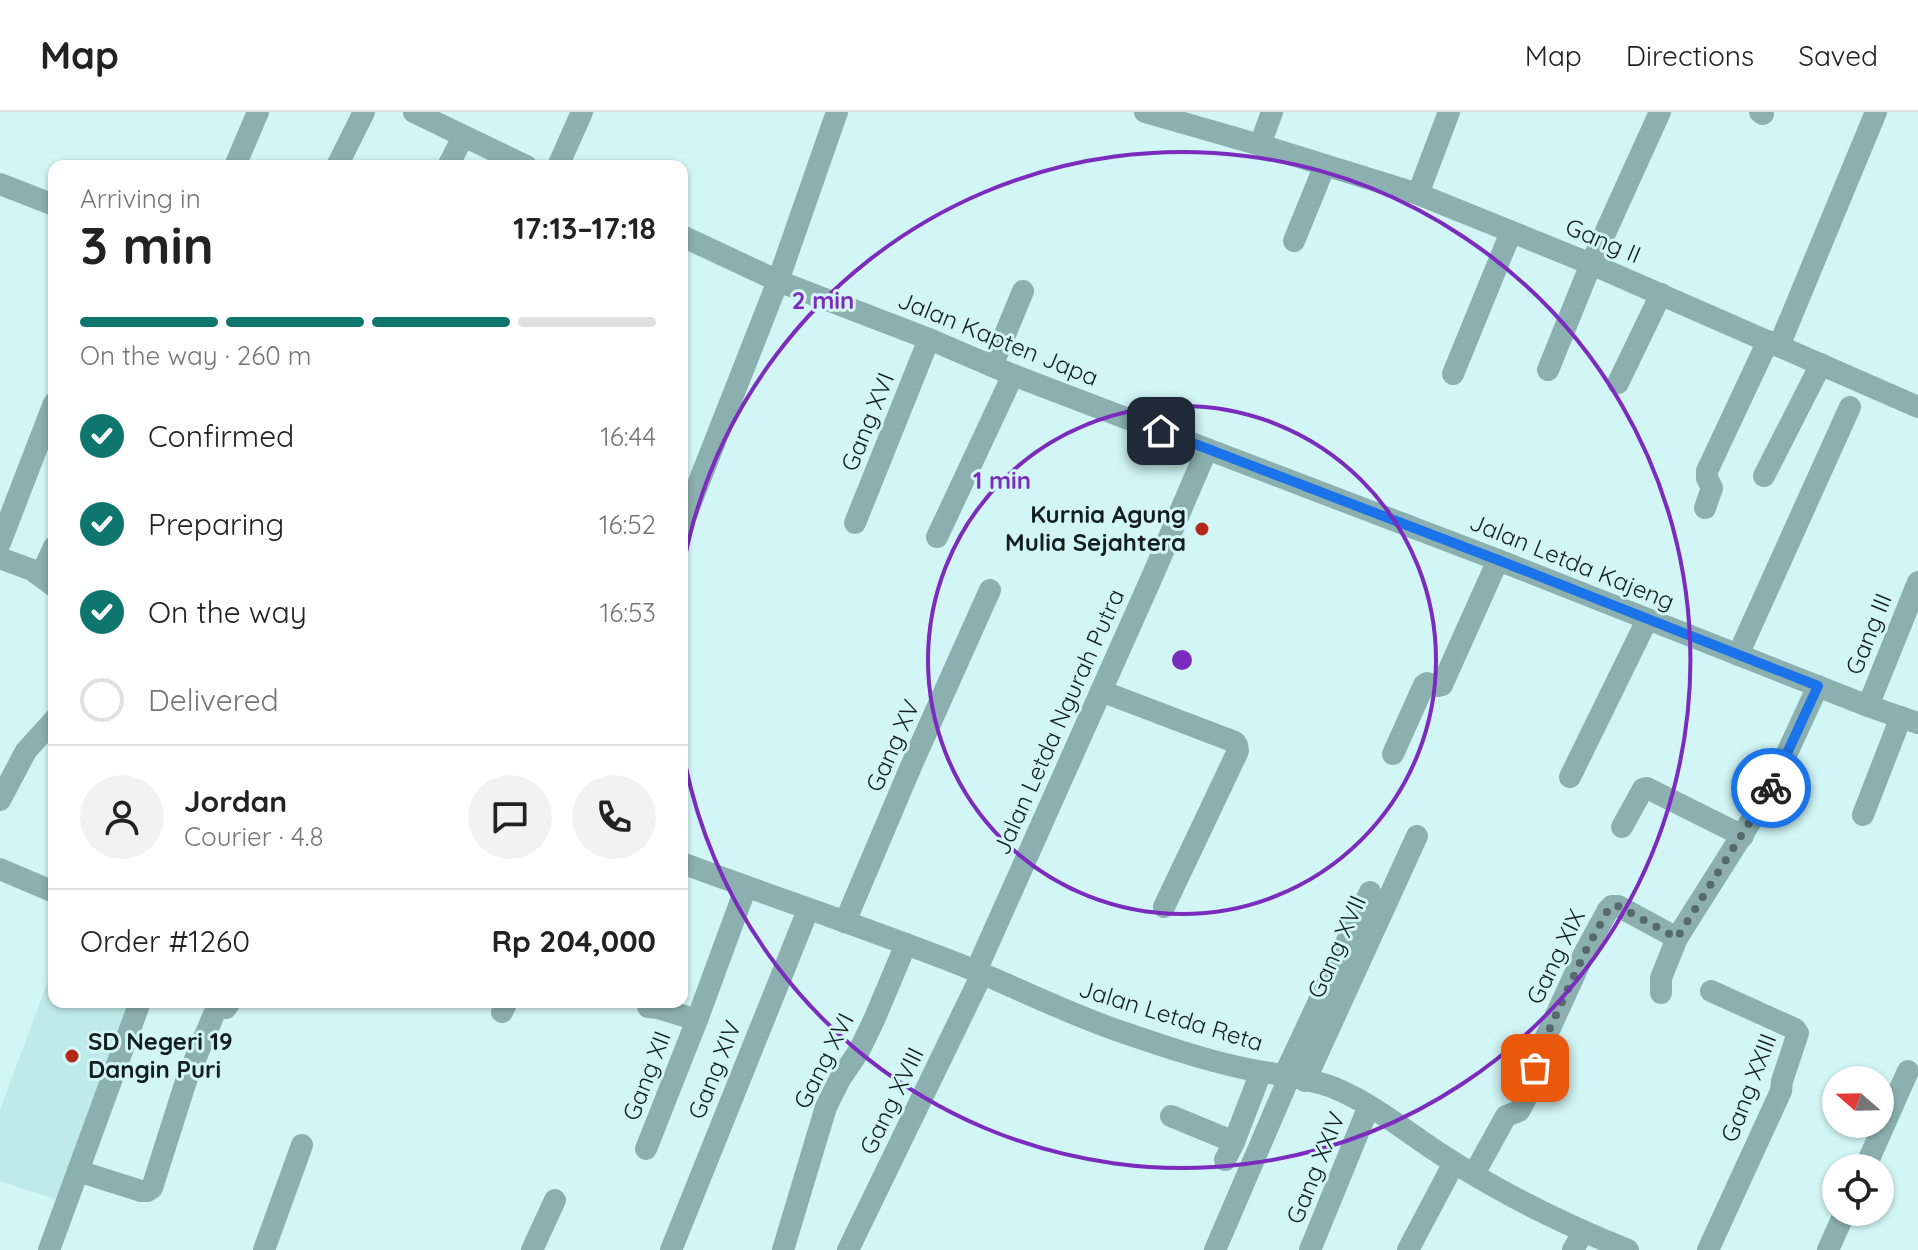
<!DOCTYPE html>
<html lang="en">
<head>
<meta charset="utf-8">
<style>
	:root { --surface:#fff; --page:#f2f2f2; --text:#222; --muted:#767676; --line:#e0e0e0; --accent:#0f766e }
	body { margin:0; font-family:Quicksand,sans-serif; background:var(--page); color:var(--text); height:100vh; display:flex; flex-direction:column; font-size:30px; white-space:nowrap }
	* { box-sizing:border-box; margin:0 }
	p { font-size:26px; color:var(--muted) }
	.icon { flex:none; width:44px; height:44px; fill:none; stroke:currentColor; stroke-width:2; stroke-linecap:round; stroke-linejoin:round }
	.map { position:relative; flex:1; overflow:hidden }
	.drawer { position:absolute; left:48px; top:48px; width:640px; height:848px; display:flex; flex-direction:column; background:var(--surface); border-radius:16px; box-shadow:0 2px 6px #0004 }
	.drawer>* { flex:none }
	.needle { width:52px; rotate:290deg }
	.fabs { position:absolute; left:1822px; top:954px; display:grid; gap:16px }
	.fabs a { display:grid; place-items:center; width:72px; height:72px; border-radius:50%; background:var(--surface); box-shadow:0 2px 6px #0004; font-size:40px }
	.pin { position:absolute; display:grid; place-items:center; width:68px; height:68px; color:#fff; margin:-34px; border-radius:16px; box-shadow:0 4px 12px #0006 }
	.courier { position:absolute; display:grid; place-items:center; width:80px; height:80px; margin:-40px; border:6px solid #1a73e8; border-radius:50%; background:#fff; color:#222; box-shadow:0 2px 10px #0007 }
	.overview em { font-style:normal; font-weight:700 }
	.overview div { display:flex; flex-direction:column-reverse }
	.overview { display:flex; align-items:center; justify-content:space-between; height:136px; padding:0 32px }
	h1 { font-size:52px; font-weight:700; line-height:60px }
	.bar { display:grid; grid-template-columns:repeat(4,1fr); gap:12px 8px; align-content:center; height:96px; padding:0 32px }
	.bar i { height:10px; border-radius:6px; background:var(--line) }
	.bar .on { background:var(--accent) }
	.bar p { grid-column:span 4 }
	.line { display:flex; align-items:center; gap:20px; padding:0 32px; border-top:2px solid var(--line) }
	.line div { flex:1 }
	.round { display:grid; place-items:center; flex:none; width:84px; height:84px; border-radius:42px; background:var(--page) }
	ol { padding:0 32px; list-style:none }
	li { display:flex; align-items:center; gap:24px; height:88px }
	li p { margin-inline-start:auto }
	li .icon { padding:8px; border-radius:50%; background:var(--accent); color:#fff; stroke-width:4 }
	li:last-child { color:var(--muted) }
	li i { width:44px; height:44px; border:4px solid var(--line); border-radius:50% }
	header { display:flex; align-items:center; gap:48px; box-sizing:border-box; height:112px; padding:0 40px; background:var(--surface); border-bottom:2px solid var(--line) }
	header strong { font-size:38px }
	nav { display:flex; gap:44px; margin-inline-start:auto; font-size:28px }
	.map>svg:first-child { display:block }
</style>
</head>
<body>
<header>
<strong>Map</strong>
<nav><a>Map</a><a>Directions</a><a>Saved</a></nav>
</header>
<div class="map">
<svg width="1918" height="1138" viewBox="0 0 1918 1138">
	<rect width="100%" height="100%" fill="#d2f5f5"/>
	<path fill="#beeae9" d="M54,853V890H144L67,1091L0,1069V998Z"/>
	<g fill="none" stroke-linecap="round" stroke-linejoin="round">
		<g stroke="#8cb0b0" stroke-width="22">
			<path d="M414,0L526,54"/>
			<path d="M1145,0L1260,33L1418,82L1591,152L1918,295"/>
			<path d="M1760,0L1763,2"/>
			<path d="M1260,33L1272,0"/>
			<path d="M235,54L258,0"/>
			<path d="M337,54L364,0"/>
			<path d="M448,54L463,25"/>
			<path d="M558,54L582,0"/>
			<path d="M0,72L54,93"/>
			<path d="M1418,82L1449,0"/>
			<path d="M682,124L778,169L929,227L1013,263L1498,448L1868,594L1918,611"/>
			<path d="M1294,129L1325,53"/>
			<path d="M1779,234L1876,0"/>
			<path d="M992,254L1023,179"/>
			<path d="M1548,258L1591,152L1660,0"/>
			<path d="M1453,262L1511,120"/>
			<path d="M1618,271L1661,182"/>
			<path d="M1764,364L1821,252"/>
			<path d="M1705,396L1712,376L1707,366V359L1768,229"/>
			<path d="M855,411L929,227"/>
			<path d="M682,413L778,169L837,0"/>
			<path d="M937,425L1013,263"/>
			<path d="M0,431L54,291"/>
			<path d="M0,446L32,458L54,474"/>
			<path d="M41,463L54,435"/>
			<path d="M1738,543L1850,295"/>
			<path d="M1101,579L1235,630L1237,633L1238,639L1164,795"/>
			<path d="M1868,594L1918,470"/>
			<path d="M1393,642L1424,573L1427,571L1438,574L1442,573L1498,448"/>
			<path d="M1570,665L1647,508"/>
			<path d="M0,688L26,639L54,608"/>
			<path d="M1863,703L1901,605"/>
			<path d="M1622,715L1643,677L1647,676L1743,724"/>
			<path d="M682,751C776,786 872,818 966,855C1018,876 1068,902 1122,920C1160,933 1198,946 1238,955C1268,962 1302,964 1332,975C1375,992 1411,1024 1450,1048C1506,1084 1566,1113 1628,1138"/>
			<path d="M0,757L54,780"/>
			<path d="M845,810L912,652L990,478"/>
			<path d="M976,859L1152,465L1207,337"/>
			<path d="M1661,881V866L1677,826L1768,682L1818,574"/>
			<path d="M648,895L658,896L697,908"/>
			<path d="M502,900L507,890"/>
			<path d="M1284,964L1370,780"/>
			<path d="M1305,969L1417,724"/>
			<path d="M1171,1004L1234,1030L1261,960"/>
			<path d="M646,1037L697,908L746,775"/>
			<path d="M1225,1048L1234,1030"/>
			<path d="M1865,1056L1908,959"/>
			<path d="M78,1059L141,1079H147L152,1076L186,969L214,902L218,896H226L230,890"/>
			<path d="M1474,1062L1506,1004L1519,999L1538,963L1534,951L1584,842L1608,798L1612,794H1618L1677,826"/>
			<path d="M49,1138L140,890"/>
			<path d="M264,1138L302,1033"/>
			<path d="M532,1138L555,1088"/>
			<path d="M671,1138L808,798"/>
			<path d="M783,1138L826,995L840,967L859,939L874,908L906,832"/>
			<path d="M848,1138L982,862"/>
			<path d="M1215,1138L1289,966"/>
			<path d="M1310,1138L1369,994"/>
			<path d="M1408,1138L1454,1051"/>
			<path d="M1573,1138L1583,1120"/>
			<path d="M1708,1138L1781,979L1782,969L1798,921L1795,917L1711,879"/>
			<path d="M1828,1138L1845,1100"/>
		</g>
	</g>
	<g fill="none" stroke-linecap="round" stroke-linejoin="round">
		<path stroke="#566a6a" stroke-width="8" stroke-dasharray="0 14.4" d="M1535,956L1534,951L1584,842L1608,798L1612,794H1618L1677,826L1771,676"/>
		<path stroke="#1a73e8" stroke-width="10" d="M1161,319L1498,448L1818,574L1771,676"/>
	</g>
	<g fill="none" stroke="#7b2cbf" stroke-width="4">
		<circle cx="1182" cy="548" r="254"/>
		<path d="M683 455A508 508 0 1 1 683 641"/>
	</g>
	<g fill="#b5271b" stroke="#d2f5f5" stroke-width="3">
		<circle cx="1202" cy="417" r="8"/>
		<circle cx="72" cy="944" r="8"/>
	</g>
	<g text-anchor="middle" stroke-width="6" stroke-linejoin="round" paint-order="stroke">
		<g font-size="24" fill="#131f1f" stroke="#d2f5f5">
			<text transform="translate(1603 129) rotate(23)" y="8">Gang II</text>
			<text transform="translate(998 227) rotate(22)" y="8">Jalan Kapten Japa</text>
			<text transform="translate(868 310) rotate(-68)" y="8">Gang XVI</text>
			<text transform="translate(1572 450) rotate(22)" y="8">Jalan Letda Kajeng</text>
			<text transform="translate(1869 522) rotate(-68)" y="8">Gang III</text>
			<text transform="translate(1059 610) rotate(-66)" y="8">Jalan Letda Ngurah Putra</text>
			<text transform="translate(893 634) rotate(-66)" y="8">Gang XV</text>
			<text transform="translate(1337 835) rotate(-66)" y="8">Gang XVII</text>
			<text transform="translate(1556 845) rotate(-64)" y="8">Gang XIX</text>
			<text transform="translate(1171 904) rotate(17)" y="8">Jalan Letda Reta</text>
			<text transform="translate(824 949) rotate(-63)" y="8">Gang XVI</text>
			<text transform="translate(715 958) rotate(-68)" y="8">Gang XIV</text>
			<text transform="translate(647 964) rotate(-69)" y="8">Gang XII</text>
			<text transform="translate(1749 976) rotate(-69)" y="8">Gang XXIII</text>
			<text transform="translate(892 989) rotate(-64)" y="8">Gang XVIII</text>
			<text transform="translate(1316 1056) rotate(-68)" y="8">Gang XXIV</text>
		</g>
		<g font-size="24" font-weight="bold" fill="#131f1f" stroke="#d2f5f5" text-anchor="end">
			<text x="1186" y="411">Kurnia Agung<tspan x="1186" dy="28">Mulia Sejahtera</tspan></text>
			<text x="88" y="938" text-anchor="start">SD Negeri 19<tspan x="88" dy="28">Dangin Puri</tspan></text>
		</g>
	</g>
	<circle cx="1182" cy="548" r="12" fill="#7b2cbf" stroke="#d2f5f5" stroke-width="4"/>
	<g font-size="24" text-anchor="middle" font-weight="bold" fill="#7b2cbf" stroke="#d2f5f5" stroke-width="6" stroke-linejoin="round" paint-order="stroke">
		<text x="823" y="197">2 min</text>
		<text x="1002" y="377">1 min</text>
	</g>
</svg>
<div class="fabs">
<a><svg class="needle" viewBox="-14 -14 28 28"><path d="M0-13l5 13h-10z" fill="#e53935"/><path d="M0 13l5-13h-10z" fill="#767676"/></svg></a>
<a><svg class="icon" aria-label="locate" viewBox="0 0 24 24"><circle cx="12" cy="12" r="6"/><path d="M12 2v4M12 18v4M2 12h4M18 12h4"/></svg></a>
</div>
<div class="pin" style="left:1535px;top:956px;background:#ea580c"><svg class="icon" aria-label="bag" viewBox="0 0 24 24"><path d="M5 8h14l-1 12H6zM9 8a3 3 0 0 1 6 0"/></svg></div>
<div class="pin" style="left:1161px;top:319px;background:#1f2937"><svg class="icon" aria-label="home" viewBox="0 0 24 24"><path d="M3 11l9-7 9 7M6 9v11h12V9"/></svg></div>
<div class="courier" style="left:1771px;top:676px"><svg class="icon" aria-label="bike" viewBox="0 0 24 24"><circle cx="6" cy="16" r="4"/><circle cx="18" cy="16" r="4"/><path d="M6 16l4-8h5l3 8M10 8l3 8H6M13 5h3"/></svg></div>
<section class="drawer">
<div class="overview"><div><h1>3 min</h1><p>Arriving in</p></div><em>17:13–17:18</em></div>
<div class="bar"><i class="on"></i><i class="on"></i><i class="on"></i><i></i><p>On the way · 260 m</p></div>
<ol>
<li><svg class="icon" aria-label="check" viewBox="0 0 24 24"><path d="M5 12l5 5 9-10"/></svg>Confirmed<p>16:44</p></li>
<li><svg class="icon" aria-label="check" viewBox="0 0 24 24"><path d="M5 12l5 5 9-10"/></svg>Preparing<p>16:52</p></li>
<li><svg class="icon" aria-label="check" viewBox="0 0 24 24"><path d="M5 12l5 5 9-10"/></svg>On the way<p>16:53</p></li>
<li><i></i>Delivered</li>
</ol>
<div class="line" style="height:144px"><a class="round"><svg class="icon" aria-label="person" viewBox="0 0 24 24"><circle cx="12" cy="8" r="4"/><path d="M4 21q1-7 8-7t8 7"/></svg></a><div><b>Jordan</b><p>Courier · 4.8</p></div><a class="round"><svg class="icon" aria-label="chat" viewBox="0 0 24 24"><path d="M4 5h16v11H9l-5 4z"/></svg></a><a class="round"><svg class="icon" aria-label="phone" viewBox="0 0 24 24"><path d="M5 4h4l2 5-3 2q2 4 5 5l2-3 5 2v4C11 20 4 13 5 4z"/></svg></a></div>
<div class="line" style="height:104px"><div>Order #1260</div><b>Rp 204,000</b></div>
</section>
</div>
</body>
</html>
